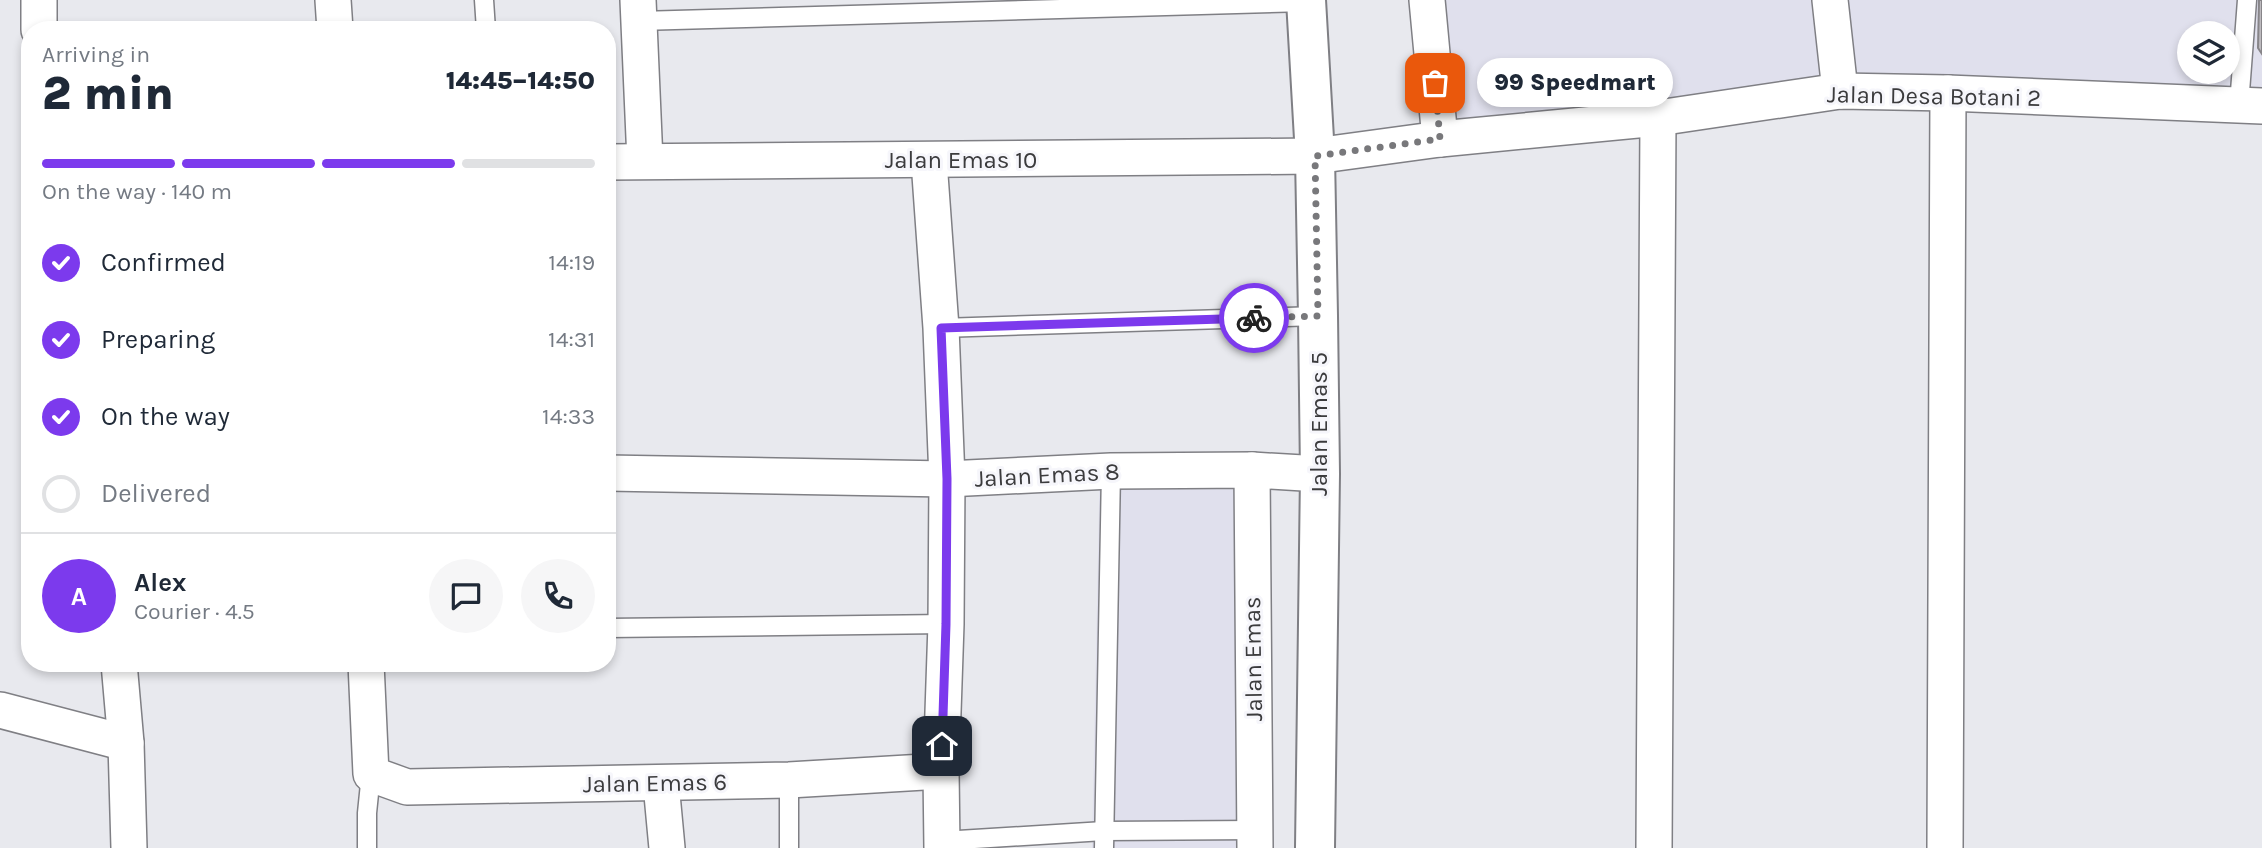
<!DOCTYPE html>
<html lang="en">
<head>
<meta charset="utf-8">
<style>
	:root { --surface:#fff; --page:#f6f6f7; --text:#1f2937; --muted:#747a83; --line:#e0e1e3; --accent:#7c3aed }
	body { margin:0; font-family:Karla,sans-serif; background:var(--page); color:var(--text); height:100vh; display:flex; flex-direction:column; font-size:26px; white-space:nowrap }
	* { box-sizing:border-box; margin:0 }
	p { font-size:23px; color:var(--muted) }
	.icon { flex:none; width:38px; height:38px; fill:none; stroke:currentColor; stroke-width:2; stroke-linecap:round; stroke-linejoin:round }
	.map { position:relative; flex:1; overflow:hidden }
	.drawer { position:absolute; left:21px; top:21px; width:595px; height:651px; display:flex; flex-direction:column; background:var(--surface); border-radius:28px; box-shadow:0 4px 10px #0003 }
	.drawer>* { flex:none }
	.controls { position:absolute; left:2177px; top:21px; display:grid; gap:14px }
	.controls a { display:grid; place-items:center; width:63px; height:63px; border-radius:50%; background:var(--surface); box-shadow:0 4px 10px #0003; font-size:35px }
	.pin { position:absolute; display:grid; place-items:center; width:60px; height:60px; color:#fff; margin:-30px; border-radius:14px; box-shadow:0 4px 10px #0006 }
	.courier { position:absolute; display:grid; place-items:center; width:70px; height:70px; margin:-35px; border:5px solid #7c3aed; border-radius:50%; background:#fff; color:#222; box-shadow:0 2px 9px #0007 }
	.bubble { position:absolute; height:49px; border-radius:24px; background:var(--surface); box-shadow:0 4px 10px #0003; font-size:23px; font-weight:800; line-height:49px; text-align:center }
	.overview em { font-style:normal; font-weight:800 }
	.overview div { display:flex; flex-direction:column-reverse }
	.overview { display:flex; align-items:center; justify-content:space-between; height:119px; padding:0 21px }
	h1 { font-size:46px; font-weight:800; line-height:52px }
	.bar { display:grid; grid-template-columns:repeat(4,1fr); gap:10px 7px; align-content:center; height:84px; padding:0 21px }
	.bar i { height:9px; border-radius:5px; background:var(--line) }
	.bar .selected { background:var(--accent) }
	.bar p { grid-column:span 4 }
	.line { display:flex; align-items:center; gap:18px; padding:0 21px; border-top:2px solid var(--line) }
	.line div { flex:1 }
	.round { display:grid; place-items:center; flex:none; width:74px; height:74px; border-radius:37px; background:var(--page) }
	ol { padding:0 21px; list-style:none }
	li { display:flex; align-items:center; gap:21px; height:77px }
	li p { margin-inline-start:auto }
	li .icon { padding:7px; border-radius:50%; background:var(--accent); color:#fff; stroke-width:4 }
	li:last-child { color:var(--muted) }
	li i { width:38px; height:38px; border:4px solid var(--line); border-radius:50% }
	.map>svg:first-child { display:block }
</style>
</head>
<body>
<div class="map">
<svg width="2262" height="848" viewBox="0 0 2262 848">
	<rect width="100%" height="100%" fill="#e8e9ee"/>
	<g fill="#e0e0ed" fill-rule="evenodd">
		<path d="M1415,0H2262V117L1840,103L1431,153ZM2189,33H2228V72H2189Z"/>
		<path d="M1100,458H1265L1266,848H1092Z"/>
	</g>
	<path fill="#bdbabe" stroke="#878589" stroke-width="2" d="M2259,0H2262V54L2258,48Z"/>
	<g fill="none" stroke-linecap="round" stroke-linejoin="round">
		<g stroke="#7f7f84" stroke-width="21">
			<g id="service">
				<path d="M484,0L486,30"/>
				<path d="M639,21L1306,2"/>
				<path d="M2239,105L2247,0"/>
				<path d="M941,328L1318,316"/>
				<path d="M607,628L946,624"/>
				<path d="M789,780V848"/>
				<path d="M942,841L1104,831L1255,830"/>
				<path d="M367,848V813L371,774"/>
				<path d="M1104,848L1111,471"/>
			</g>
		</g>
		<g stroke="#7f7f84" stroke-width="38">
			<g id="minor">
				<path d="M39,0V30"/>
				<path d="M333,0L335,30"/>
				<path d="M638,0L645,161"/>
				<path d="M1427,0L1440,139"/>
				<path d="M1830,0L1840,91"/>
				<path d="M929,161L941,328L947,479L946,624L941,771L942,848"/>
				<path d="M607,162L1315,156L1440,139L1658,118L1840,91L1948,93L2262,106"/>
				<path d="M1252,470L1255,848"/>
				<path d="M607,473L947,479L1111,471L1252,470L1320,474"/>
				<path d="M119,663L126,743L129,848"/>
				<path d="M366,663L371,774L407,787L789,780L941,771"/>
				<path d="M0,710L126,743"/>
				<path d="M661,784L667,848"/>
				<path d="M1654,848L1658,118"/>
				<path d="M1945,848L1948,93"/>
			</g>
		</g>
		<g stroke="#7f7f84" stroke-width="42">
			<path id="tertiary" d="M1306,0L1315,156L1318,316L1320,474L1315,848"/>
		</g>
		<use href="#service" stroke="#fff" stroke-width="18"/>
		<use href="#minor" stroke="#fff" stroke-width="35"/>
		<use href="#tertiary" stroke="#fff" stroke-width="38"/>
	</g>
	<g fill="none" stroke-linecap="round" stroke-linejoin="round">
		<path stroke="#78787b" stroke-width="7" stroke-dasharray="0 12.6" d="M1254,318L1318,316L1315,156L1440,139L1435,83"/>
		<path stroke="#7c3aed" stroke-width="9" d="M942,746L946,624L947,479L941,328L1254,318"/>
	</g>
	<g text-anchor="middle" stroke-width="6" stroke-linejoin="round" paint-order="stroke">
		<g font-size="24" fill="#3b3b3d" stroke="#f6f6fb">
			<text transform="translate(1934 96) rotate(1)" y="8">Jalan Desa Botani 2</text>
			<text x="961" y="168">Jalan Emas 10</text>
			<text transform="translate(1319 424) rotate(-90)" y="8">Jalan Emas 5</text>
			<text transform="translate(1047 475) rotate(-3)" y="8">Jalan Emas 8</text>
			<text transform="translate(1253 659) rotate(-91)" y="8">Jalan Emas</text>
			<text transform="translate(655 783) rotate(-1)" y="8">Jalan Emas 6</text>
		</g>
	</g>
</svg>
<div class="controls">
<a><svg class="icon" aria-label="layers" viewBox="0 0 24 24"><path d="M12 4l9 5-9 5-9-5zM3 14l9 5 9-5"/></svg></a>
</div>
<div class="pin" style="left:1435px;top:83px;background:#ea580c"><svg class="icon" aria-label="bag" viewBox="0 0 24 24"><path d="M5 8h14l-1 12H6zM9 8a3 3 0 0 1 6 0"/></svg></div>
<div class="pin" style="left:942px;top:746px;background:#1f2937"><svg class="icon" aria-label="home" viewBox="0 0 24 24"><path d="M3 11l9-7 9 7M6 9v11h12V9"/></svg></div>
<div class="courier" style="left:1254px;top:318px"><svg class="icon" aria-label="bike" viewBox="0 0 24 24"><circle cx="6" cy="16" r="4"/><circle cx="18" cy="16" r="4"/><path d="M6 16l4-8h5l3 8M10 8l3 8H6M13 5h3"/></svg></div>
<div class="bubble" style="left:1477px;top:58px;width:196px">99 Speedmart</div>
<section class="drawer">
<div class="overview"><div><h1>2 min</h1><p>Arriving in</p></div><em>14:45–14:50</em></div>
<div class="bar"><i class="selected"></i><i class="selected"></i><i class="selected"></i><i></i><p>On the way · 140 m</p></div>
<ol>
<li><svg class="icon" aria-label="check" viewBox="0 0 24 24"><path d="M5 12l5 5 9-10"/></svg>Confirmed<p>14:19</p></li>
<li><svg class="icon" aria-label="check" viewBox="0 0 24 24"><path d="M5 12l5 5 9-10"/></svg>Preparing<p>14:31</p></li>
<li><svg class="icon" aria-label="check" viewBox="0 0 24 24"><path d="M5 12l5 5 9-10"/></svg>On the way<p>14:33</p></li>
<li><i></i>Delivered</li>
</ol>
<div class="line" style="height:126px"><b class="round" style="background:var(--accent);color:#fff">A</b><div><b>Alex</b><p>Courier · 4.5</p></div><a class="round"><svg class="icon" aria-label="chat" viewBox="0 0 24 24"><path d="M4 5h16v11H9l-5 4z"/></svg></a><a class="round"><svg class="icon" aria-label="phone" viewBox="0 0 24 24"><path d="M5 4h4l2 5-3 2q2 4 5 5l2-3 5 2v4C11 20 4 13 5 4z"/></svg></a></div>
</section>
</div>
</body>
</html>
